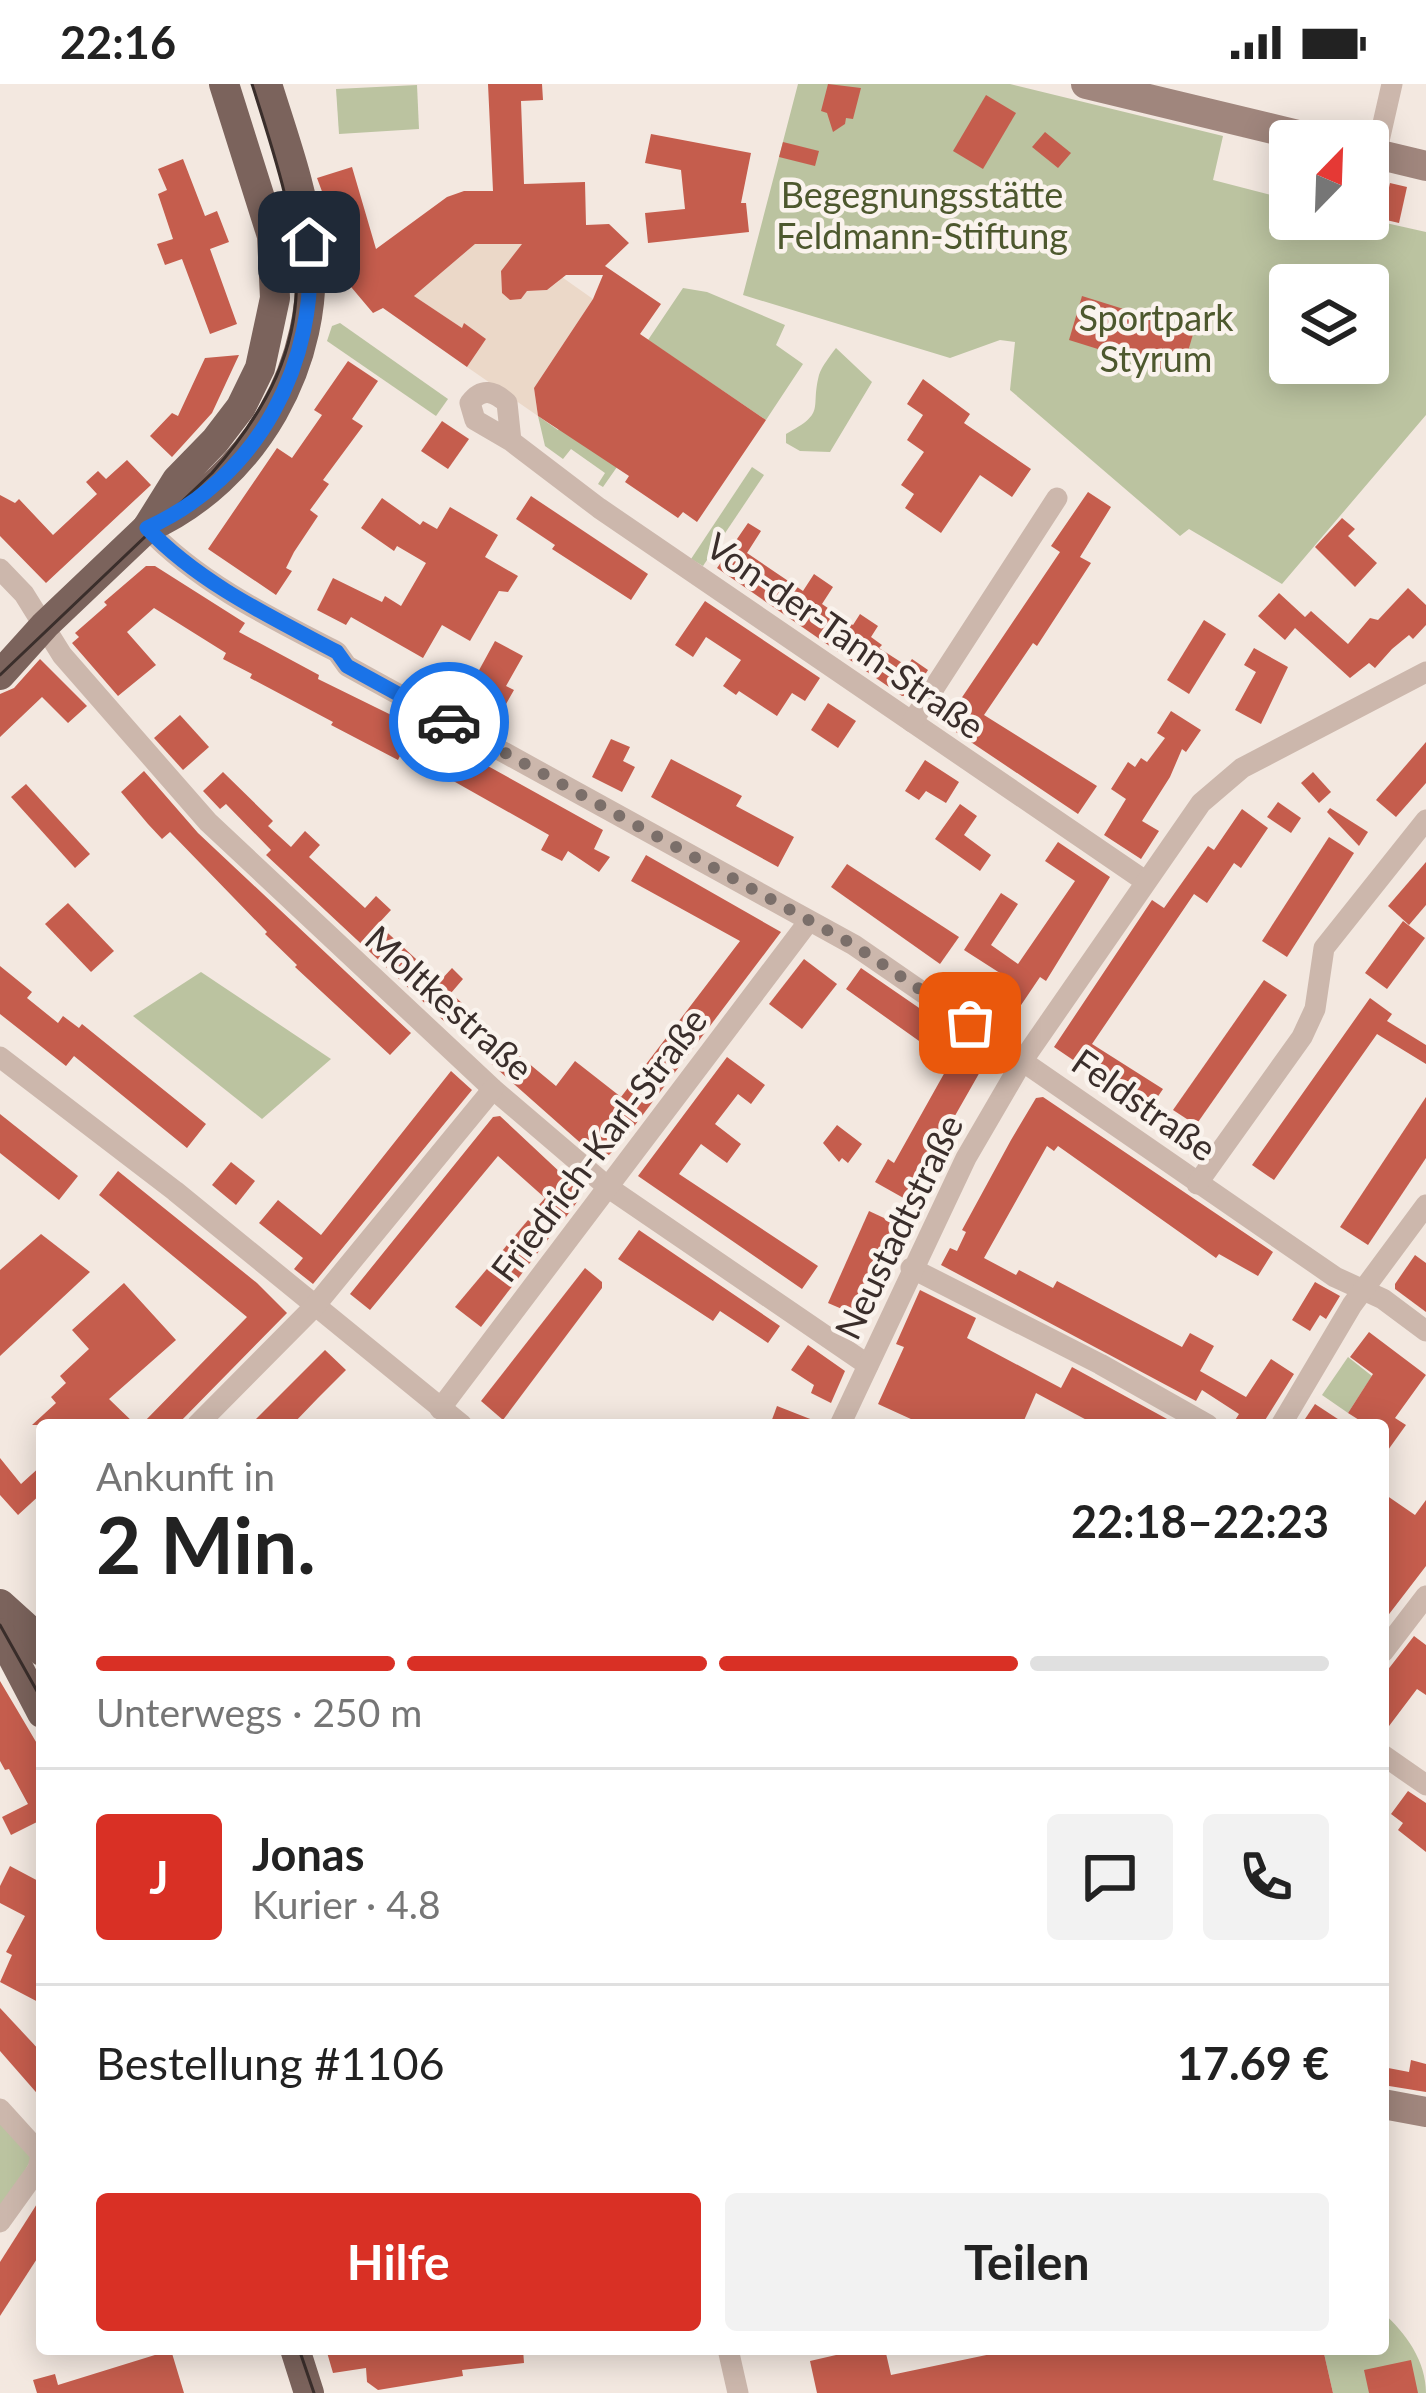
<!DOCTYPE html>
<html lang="de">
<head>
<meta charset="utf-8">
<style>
	:root { --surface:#fff; --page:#f2f2f2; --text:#222; --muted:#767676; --line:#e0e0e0; --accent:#d93025 }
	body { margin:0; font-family:Lato,sans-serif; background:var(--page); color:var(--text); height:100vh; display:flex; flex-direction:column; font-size:45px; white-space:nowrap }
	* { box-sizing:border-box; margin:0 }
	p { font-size:39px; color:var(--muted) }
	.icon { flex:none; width:66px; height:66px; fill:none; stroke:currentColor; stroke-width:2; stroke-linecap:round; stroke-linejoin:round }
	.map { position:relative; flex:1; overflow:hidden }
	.sheet { position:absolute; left:36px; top:1335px; width:1353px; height:936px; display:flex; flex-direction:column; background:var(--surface); border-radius:12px; box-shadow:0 6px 30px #0003 }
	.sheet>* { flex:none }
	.needle { width:78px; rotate:23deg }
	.fabs { position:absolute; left:1269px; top:36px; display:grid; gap:24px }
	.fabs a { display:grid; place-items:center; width:120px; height:120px; border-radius:12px; background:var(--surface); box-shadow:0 6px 30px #0003; font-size:60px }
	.pin { position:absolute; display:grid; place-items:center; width:102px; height:102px; color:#fff; margin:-51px; border-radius:24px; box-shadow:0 6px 18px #0006 }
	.courier { position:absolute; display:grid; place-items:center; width:120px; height:120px; margin:-60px; border:9px solid #1a73e8; border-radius:50%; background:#fff; color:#222; box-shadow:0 3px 15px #0007 }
	.overview em { font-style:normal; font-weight:700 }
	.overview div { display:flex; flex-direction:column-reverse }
	.overview { display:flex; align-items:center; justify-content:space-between; height:204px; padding:0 60px }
	h1 { font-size:78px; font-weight:700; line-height:90px }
	.bar { display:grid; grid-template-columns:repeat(4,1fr); gap:18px 12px; align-content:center; height:144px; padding:0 60px }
	.bar i { height:15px; border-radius:9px; background:var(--line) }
	.bar .selected { background:var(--accent) }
	.bar p { grid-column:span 4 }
	.line { display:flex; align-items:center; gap:30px; padding:0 60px; border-top:3px solid var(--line) }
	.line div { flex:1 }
	.round { display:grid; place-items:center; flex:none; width:126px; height:126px; border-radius:12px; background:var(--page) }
	.cta { display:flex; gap:24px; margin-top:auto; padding:24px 60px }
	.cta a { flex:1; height:138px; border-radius:12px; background:var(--accent); color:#fff; font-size:48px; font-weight:700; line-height:138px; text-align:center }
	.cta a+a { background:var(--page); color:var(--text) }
	.status { display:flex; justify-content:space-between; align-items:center; height:84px; padding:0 60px; background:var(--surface); direction:ltr }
	.status svg { height:33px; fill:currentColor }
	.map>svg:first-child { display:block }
</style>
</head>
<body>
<div class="status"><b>22:16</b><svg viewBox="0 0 49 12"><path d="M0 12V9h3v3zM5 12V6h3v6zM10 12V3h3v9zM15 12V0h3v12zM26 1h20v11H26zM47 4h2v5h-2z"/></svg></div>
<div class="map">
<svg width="1426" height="2309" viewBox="0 0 1426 2309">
	<rect width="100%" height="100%" fill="#f3e8e0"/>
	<g fill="#bbc3a0" fill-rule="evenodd">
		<path d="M798,0H1010L1223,52L1213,96L1290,116V135H1368L1426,148V331L1282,500L1189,445L1180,452L1010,306L1015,258L1000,256L950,274L743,211ZM1290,201H1368V279H1290Z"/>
		<path d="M417,1L419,45L339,50L336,5Z"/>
		<path d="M683,204L707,208L785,241L776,261L803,280L766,336L648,256Z"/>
		<path d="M340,239L448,315L436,332L327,257L332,242Z"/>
		<path d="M836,264L872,298L830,368L800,367L786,359V350C827,328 810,326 819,291C822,282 830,272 836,264Z"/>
		<path d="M574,325L617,383L603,403L598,400L605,389L571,365L563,375L545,362L538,332L558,346Z"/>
		<path d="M752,383L764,391L703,482L691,475Z"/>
		<path d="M201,888L331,975L262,1035L133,932Z"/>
		<path d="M1348,1273L1372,1292L1348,1329L1322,1311Z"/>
		<path d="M0,2034L35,2069L0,2130Z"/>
		<path d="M1383,2229C1406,2249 1426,2277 1426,2309H1333L1323,2265H1383Z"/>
	</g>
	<path fill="#ebd8c8" d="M475,160H527L518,178L508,179L501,187L502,209L521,215L527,207L547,206L559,197V191L593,215L534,304L538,332L467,283L486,255L465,240L462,244L414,212Z"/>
	<g fill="#c55d4d">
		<path d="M488,0H542L543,16L521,17L524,100L585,98L586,141L609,140L629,159L605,182L661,220L640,250L766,336L697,438L683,428L678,434L625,398L629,392L538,332L534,304L593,215L603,191H566L547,206L527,207L521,215L510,216L502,209L501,187L522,160H475L414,212L462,244L464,239L486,255L467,283L383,224L373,229L341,191L350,183L317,94L352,83L376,165L447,113L464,107H493Z"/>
		<path d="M828,0L861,4L853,35L846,34L845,40L833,48L827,29L821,27Z"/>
		<path d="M986,11L1016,29L983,85L953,67Z"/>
		<path d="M1045,48L1071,69L1058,84L1032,63Z"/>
		<path d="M651,50L751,69L741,119H746L749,148L648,159L645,129L685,125L681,86L645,79Z"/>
		<path d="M783,58L819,67L815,82L779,73Z"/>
		<path d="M183,75L205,132L217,127L229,158L210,165L237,240L210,250L182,175L165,181L157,160L173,155L158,110L167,106L158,85Z"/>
		<path d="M1390,99L1407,103L1399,139L1382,135Z"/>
		<path d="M1082,212L1194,247L1181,291L1069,256Z"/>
		<path d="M239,271L212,329L172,373L150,352L172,329L178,332L205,274Z"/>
		<path d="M348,277L378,297L352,335L363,342L323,396L329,400L310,426L318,432L294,468L286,484L292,487L276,511L208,465L277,364L292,374L322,331L314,326Z"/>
		<path d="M923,295L970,330L964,339L1031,385L1012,413L980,391L941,449L905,424L914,410L901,401L924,368L907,356L923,331L907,320Z"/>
		<path d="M442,337L469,355L448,385L421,367Z"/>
		<path d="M127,376L151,401L46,499L0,452V411L15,419L19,415L53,451L97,410L86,398L98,387L106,395Z"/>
		<path d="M1088,408L1111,423L1080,473L1091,479L1037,562L1033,559L984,631L1097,702L1078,730L944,640L1060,468L1051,462Z"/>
		<path d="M531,412L648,490L631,516L552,465L555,461L516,435Z"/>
		<path d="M382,414L420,441L423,437L437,445L450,423L498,451L485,473L518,492L508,508L499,507L470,557L442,541L423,574L351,533L346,541L317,526L333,494L382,518L385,512L401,522L426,479L397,462L394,467L361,444Z"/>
		<path d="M1342,434L1355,445L1348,452L1377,479L1355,503L1315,463Z"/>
		<path d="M748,439L761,447L747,469L803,507L814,490L833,503L822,520L853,541L860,530L878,542L871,553L882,561L879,564L907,582L912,575L928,586L912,611L902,612L717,484Z"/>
		<path d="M146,482H155L245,539L239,548L319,591L318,595L432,651L603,746L594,765L610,773L599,788L568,767L562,777L541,766L549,751L402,668L398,676L331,641L333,638L250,594L252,590L223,575L226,569L154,524L127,548L156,581L118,612L72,559L79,553L75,549L107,521L104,518Z"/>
		<path d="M1408,504L1426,521V541L1413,555L1409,551L1392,565L1375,584L1369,579L1350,594L1295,544L1285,556L1258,532L1279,509L1305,533L1311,527L1348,560L1370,534L1378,536Z"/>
		<path d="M705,517L820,594L805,617L792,609L777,632L739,607L736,611L723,602L741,576L706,553L693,573L675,561Z"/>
		<path d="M1204,536L1226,550L1189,610L1167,596Z"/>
		<path d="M495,557L523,572L506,602L514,606L501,629L466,610Z"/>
		<path d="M1254,564L1288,583L1261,640L1235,626L1256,588L1244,581Z"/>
		<path d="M40,575L87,622L68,639L42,613L0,653V610L14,604Z"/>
		<path d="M828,619L856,637L838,664L811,646Z"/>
		<path d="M1171,627L1201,646L1186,668L1182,665L1170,693L1142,737L1159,747L1141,775L1104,751L1126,715L1111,705L1128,678L1135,683L1141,674L1147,678L1165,654L1157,649Z"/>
		<path d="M180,631L209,663L183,686L154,654Z"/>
		<path d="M611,655L630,663L623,677L635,683L622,708L592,693Z"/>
		<path d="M1426,658V699L1396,733L1376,716Z"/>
		<path d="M671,675L742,712L736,722L794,753L778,783L651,713Z"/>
		<path d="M925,676L959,698L946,719L926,707L919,716L905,707Z"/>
		<path d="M144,687L198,749L411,949L390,971L295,883L297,881L265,850L267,848L170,748L162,755L148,740L121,708Z"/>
		<path d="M223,688L273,737L268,742L291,763L305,747L320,761L309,773L365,824L376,812L391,826L378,840L440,897L452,884L463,895L451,909L463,920L446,939L266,771L271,766L226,720L220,725L203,707Z"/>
		<path d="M1313,688L1331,708L1319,719L1301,699Z"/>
		<path d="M26,700L90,770L75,784L11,713Z"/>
		<path d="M1278,718L1301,734L1291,749L1267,733Z"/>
		<path d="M960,720L977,732L964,751L991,771L980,787L935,755Z"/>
		<path d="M1330,724L1368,748L1359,762L1327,728Z"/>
		<path d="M1242,725L1268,744L1241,784L1234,779L1207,819L1194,810L1092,960L1163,1005L1148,1027L1054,963L1152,816L1164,824L1208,762L1214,766Z"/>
		<path d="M1329,753L1354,769L1287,873L1262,857Z"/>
		<path d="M1058,758L1110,793L1046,897L1040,893L1013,933L987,916L1003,891L964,866L1001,809L1018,820L991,861L1018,880L1075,797L1045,777Z"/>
		<path d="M646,771L781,848L623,1057L602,1078L487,976L503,958L556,1002L575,977L621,1013L740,857L631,797Z"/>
		<path d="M1426,778V821L1409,841L1388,822Z"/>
		<path d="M847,780L959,853L940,880L831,803Z"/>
		<path d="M68,819L114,867L91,888L45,840Z"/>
		<path d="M1403,837L1425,854L1387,905L1365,889Z"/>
		<path d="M804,875L837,900L802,945L769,920Z"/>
		<path d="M0,882L32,908L27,914L58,939L63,932L79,944L82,940L206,1040L187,1064L74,972L66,982L0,930Z"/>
		<path d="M861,884L989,972L907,1116L875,1098L888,1075L894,1079L950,979L846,905Z"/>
		<path d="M1264,896L1287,911L1196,1041L1173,1026Z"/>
		<path d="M1370,914L1392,930L1387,937L1426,961V980L1377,950L1274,1096L1252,1081Z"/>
		<path d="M727,973L765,1001L751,1020L738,1010L715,1040L741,1060L727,1079L701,1060L679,1090L818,1182L802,1205L638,1092Z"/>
		<path d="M451,987L472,1006L313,1200L294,1185L303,1174L259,1139L278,1116L321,1151Z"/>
		<path d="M1043,1013L1273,1168L1258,1192L1219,1170L1216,1174L1058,1062L1054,1067L1047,1062L984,1174L1016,1191L1019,1186L1053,1204L1057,1197L1182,1263L1190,1249L1214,1262L1200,1287L1246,1313L1271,1275L1294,1290L1262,1341H1232L1239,1330L1202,1306L1196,1317L941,1181L950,1164L957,1167L966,1148L962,1146L1011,1056L1036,1014Z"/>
		<path d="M1426,1013V1074L1368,1161L1340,1143Z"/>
		<path d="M0,1030L78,1092L59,1116L0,1069Z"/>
		<path d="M500,1032L579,1106L580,1114L563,1137L539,1121L545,1114L498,1072L370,1226L350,1210L493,1033Z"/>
		<path d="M837,1041L862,1060L848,1079L842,1074L839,1078L823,1059Z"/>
		<path d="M231,1078L255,1097L236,1121L212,1101Z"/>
		<path d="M118,1087L257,1199L287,1229L177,1341H141L247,1233L99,1111Z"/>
		<path d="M869,1127L897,1140L856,1231L828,1219Z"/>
		<path d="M528,1136L549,1154L481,1243L455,1223Z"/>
		<path d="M639,1146L780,1242L768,1259L720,1227L713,1237L618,1175Z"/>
		<path d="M41,1150L90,1188L0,1272V1186Z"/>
		<path d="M1415,1171L1426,1179V1228L1395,1205V1200Z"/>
		<path d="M585,1184L602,1198V1204L503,1336L481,1317Z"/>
		<path d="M1315,1198L1340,1212L1326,1235L1320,1231L1310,1247L1292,1236Z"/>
		<path d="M124,1199L176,1256L109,1315L136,1341H32L56,1319L51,1313L66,1299L60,1292L89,1265L72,1246Z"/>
		<path d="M920,1206L976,1234L967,1254L1061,1304L1072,1283L1178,1341H1096L1036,1309L1022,1341H924L878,1320L904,1263L896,1260Z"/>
		<path d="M1369,1248L1426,1291L1395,1334L1406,1341L1383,1373V1341H1367L1348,1329L1373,1290L1350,1273Z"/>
		<path d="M808,1261L845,1287L831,1319L811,1309L814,1301L791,1286Z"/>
		<path d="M325,1266L346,1286L318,1314L292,1341H250Z"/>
		<path d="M1315,1320L1347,1341H1301Z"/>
		<path d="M777,1322L823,1340V1341H770Z"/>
		<path d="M0,1374L21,1400L42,1381V1409L18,1431L0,1411Z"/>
		<path d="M1383,1409L1415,1431L1426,1416V1482L1383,1538Z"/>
		<path d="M1414,1552L1426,1561V1611L1417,1605L1383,1650V1592Z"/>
		<path d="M0,1597L42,1668V1746L37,1738L11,1751L2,1733L28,1720L9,1685L5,1686L0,1677Z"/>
		<path d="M1408,1707L1426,1719V1768L1398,1746L1403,1739L1391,1730Z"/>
		<path d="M10,1782L42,1799V1920L0,1898L12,1871L6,1868L25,1832L0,1819V1802Z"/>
		<path d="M0,1924L42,1969V2015L0,1967Z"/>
		<path d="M1411,1976L1426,1980V2008L1383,2001V1983L1409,1988Z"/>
		<path d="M42,2112V2167L0,2232V2178Z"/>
		<path d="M326,2265H523L524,2279L462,2286L463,2292L378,2306L367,2298L366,2284L333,2289Z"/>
		<path d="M862,2265H885L891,2291L1015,2265H1323L1333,2309H817L810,2277Z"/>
		<path d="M171,2266L184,2309H37L33,2296L55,2290L58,2301Z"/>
		<path d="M1411,2276L1418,2309H1369L1364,2286Z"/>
	</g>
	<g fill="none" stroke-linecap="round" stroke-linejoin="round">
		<g stroke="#ccb7ac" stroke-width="21">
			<path d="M1376,70L1392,0"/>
			<path d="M511,357L475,336L470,319C482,303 494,307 507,319L511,357L599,424L1145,797"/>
			<path d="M147,444C199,499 271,534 337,568L347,582L854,861L1335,1193L1383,1215L1426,1247"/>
			<path d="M0,485L24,510L62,571L208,738L493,1005L609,1104L868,1281"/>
			<path d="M912,638L1057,414"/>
			<path d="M0,973L175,1107L462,1341"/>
			<path d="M1197,1100L1302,953L1315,925L1324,864L1426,736"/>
			<path d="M911,1184L1100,1280L1208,1341"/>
			<path d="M440,1325L809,837"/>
			<path d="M197,1341L314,1223L493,1005"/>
			<path d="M840,1341L966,1074L1023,976L1201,719L1242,684L1426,588"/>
			<path d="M1281,1341L1352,1221L1426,1121"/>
			<path d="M1383,1568L1426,1512"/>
			<path d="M1383,1671L1426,1701"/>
			<path d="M0,2025L39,2068"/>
			<path d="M0,2138L38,2085L42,2066"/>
			<path d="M728,2265L738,2309"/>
		</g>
		<g stroke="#a0867d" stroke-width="30">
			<path d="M1086,0L1323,57"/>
			<path d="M1368,68L1426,82"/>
			<path d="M1383,2020L1426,2028"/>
		</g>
		<g stroke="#7b635c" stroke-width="30">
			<path d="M147,444C254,396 322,278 309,160C303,105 283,52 267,0"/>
			<path d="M0,591L45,541L147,444L177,396L215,357L241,323L260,284L275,214L272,152L224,0"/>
			<path d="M0,1520L31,1548L42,1567"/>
			<path d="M0,1549L42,1629"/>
			<path d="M295,2265L309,2309"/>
		</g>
		<g stroke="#3a2e2b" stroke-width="3">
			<path d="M0,591L212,389C333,251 303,159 252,0"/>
			<path d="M0,1541L42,1616"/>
			<path d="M299,2265L314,2309"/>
		</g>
	</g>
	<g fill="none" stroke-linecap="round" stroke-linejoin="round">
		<path stroke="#7b6f6a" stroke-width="12" stroke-dasharray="0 21.6" d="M449,638L854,861L970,939"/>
		<path stroke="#1a73e8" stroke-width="15" d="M309,158C319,279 258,394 147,444C199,499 271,533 337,568L347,582L449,638"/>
	</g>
	<g text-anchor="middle" stroke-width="9" stroke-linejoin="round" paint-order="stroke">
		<g font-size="36" fill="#4d582e" stroke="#faf3ed">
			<text x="922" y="124">Begegnungsstätte<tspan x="922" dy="41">Feldmann-Stiftung</tspan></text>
			<text x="1156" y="247">Sportpark<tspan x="1156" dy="41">Styrum</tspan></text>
		</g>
		<g font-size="36" fill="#3a2e2b" stroke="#faf3ed">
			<text transform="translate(845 552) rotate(35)" y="13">Von-der-Tann-Straße</text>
			<text transform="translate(449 919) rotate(42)" y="13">Moltkestraße</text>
			<text transform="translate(1144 1021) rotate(35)" y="13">Feldstraße</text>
			<text transform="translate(599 1061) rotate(-53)" y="13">Friedrich-Karl-Straße</text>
			<text transform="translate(899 1143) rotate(-64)" y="13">Neustadtstraße</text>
		</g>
	</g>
</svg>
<div class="fabs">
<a><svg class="needle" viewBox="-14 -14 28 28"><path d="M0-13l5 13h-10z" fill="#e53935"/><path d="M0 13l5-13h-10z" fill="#767676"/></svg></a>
<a><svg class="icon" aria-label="layers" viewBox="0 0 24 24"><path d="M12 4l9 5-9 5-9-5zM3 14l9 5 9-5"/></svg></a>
</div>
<div class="pin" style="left:970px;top:939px;background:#ea580c"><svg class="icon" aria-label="bag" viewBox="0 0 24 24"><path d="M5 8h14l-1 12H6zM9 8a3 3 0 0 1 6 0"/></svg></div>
<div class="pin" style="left:309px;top:158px;background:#1f2937"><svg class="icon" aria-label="home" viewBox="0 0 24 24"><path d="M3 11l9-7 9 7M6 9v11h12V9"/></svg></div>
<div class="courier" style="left:449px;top:638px"><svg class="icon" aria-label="car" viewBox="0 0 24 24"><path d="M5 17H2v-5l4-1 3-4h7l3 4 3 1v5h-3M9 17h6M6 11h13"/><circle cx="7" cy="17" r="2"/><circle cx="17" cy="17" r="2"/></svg></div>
<section class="sheet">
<div class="overview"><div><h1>2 Min.</h1><p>Ankunft in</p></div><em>22:18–22:23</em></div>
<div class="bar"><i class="selected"></i><i class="selected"></i><i class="selected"></i><i></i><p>Unterwegs · 250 m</p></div>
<div class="line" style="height:216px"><b class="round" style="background:var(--accent);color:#fff">J</b><div><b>Jonas</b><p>Kurier · 4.8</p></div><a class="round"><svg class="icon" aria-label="chat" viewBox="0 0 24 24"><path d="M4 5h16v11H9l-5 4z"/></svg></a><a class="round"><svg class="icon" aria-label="phone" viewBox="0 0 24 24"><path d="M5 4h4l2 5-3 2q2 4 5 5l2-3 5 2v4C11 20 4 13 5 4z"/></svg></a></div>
<div class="line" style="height:156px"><div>Bestellung #1106</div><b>17.69 €</b></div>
<div class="cta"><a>Hilfe</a><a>Teilen</a></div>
</section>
</div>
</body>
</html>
